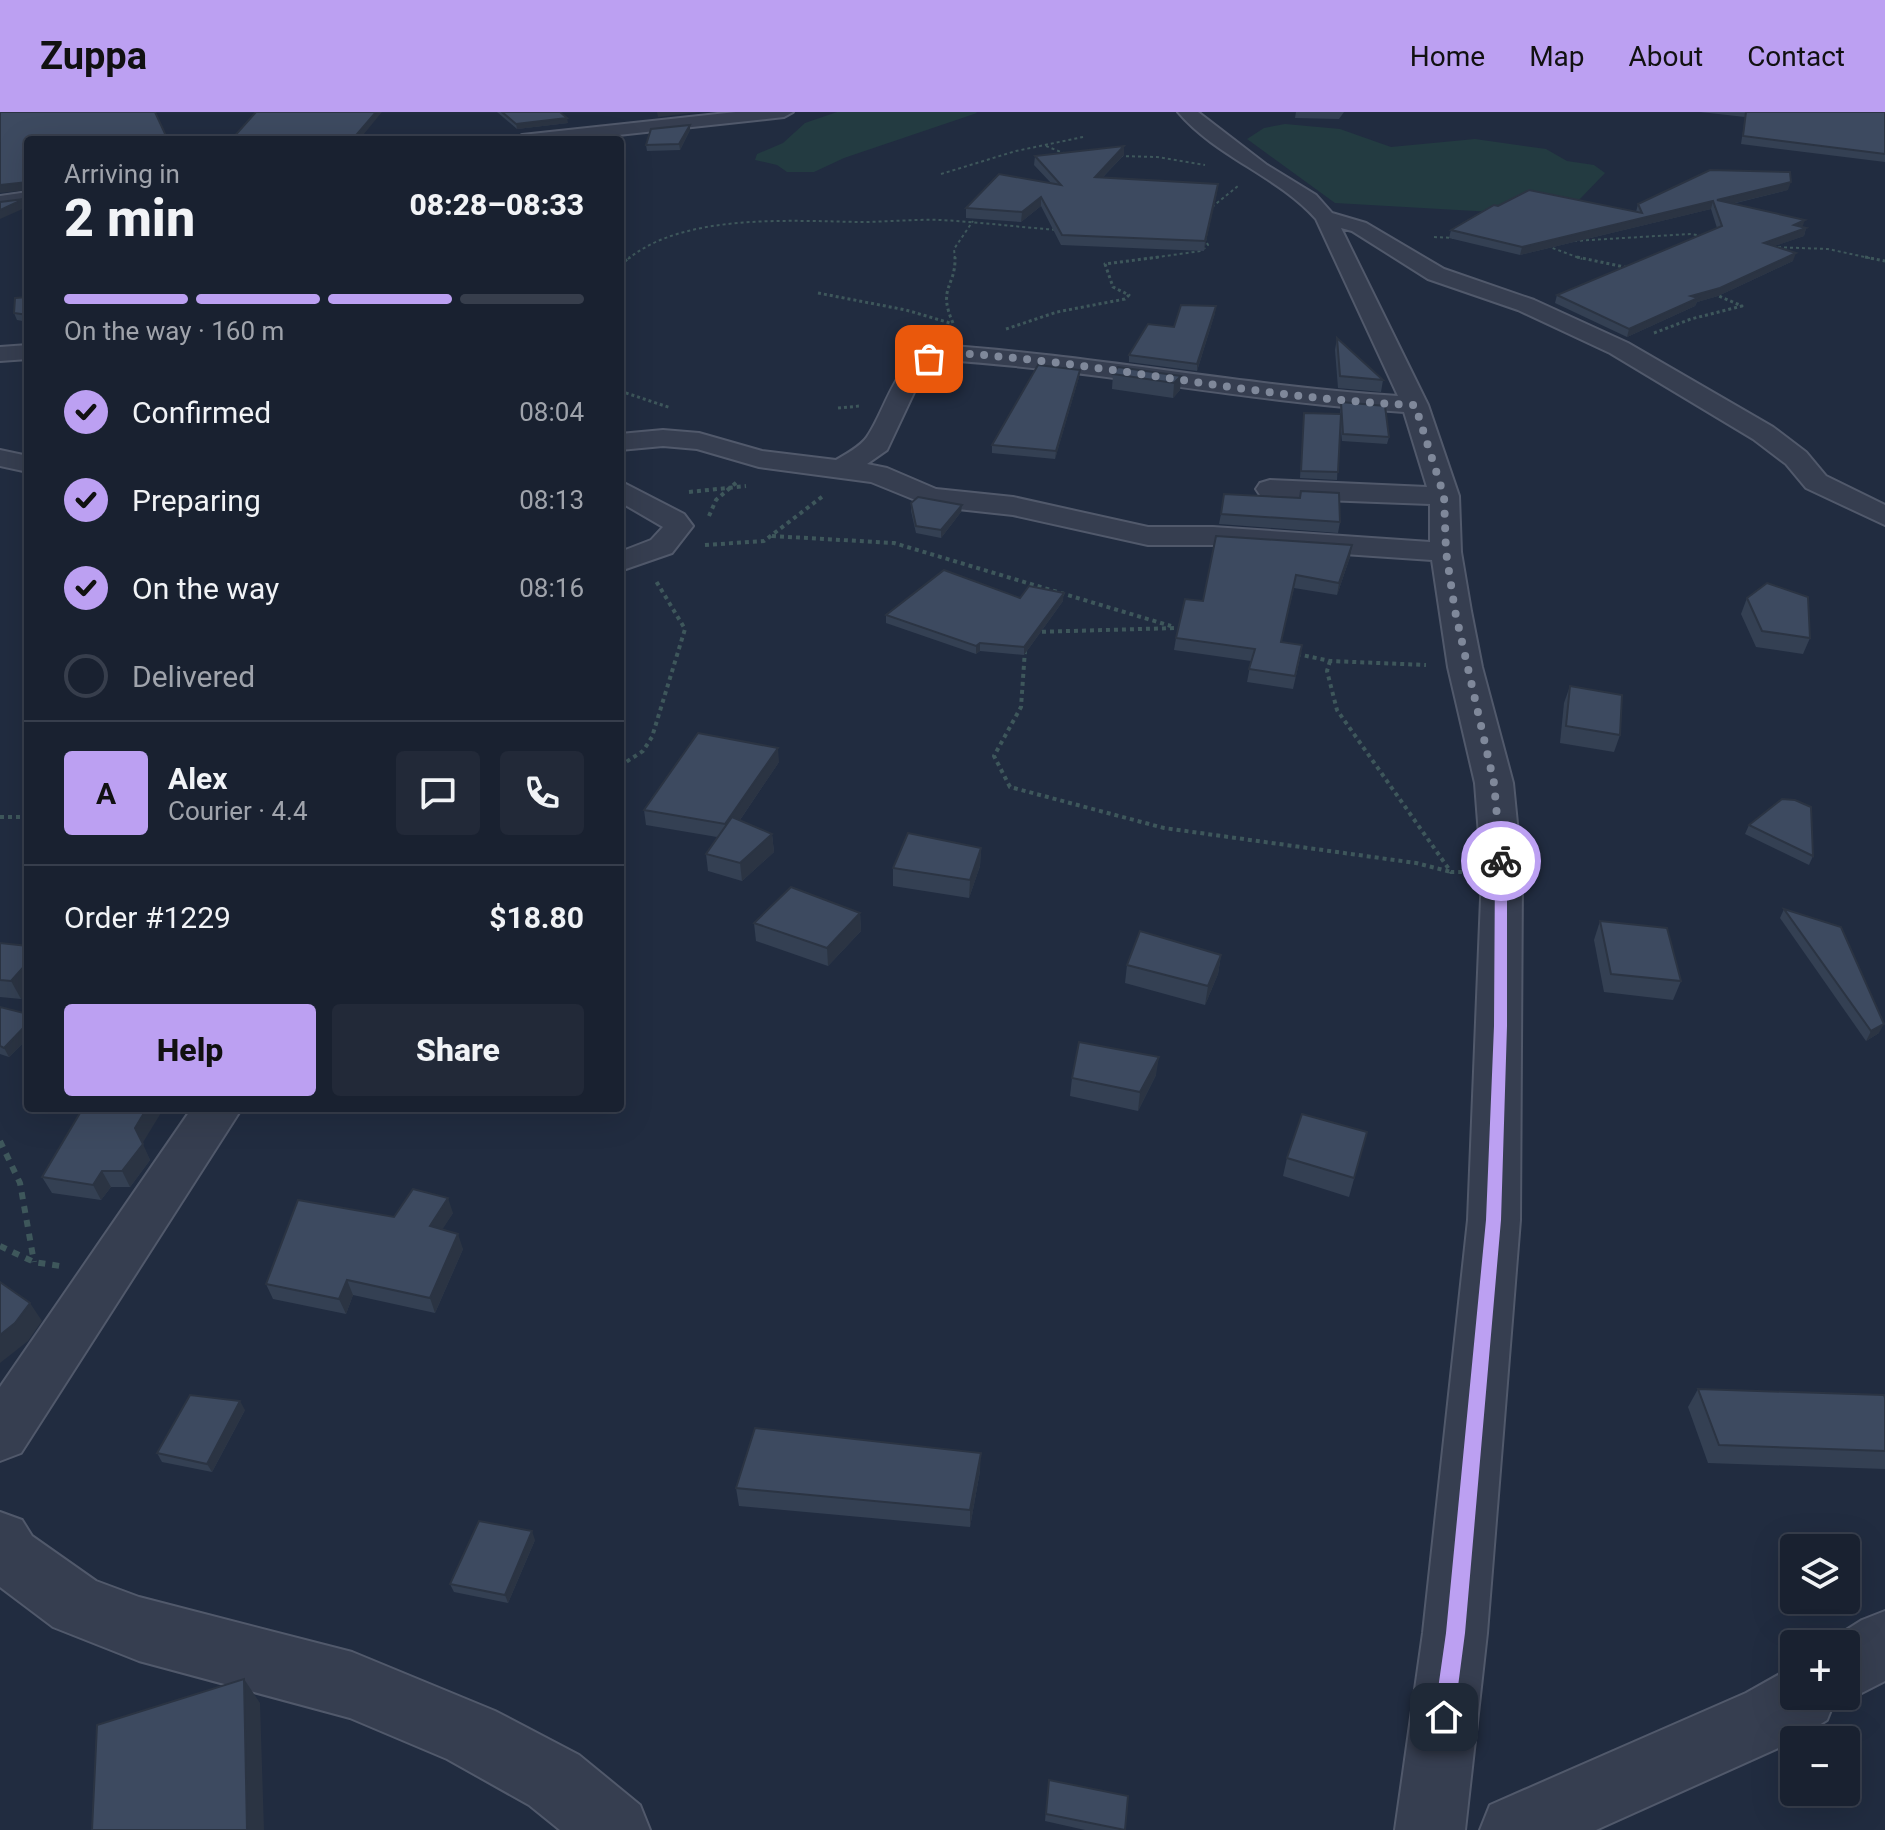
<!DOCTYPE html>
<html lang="en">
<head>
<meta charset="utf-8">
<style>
	:root { --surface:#192130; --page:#222938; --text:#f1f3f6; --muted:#9fa3ab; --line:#373e4c; --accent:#bca0f2 }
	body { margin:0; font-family:Roboto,sans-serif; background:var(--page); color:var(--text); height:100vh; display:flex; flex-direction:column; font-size:30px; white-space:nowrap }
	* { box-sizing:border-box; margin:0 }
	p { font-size:26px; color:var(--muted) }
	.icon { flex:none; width:44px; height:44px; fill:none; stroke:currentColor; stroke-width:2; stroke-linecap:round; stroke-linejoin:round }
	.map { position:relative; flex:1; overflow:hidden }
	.details { position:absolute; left:24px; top:24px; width:600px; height:976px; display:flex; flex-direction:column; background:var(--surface); border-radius:8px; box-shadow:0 8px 32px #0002,0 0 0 2px var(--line) }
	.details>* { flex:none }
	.tools { position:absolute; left:1780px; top:1422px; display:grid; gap:16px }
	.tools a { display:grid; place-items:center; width:80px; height:80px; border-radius:8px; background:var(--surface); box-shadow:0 8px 32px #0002,0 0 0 2px var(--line); font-size:40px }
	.pin { position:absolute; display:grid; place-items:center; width:68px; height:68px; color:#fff; margin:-34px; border-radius:16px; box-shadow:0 4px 12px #0006 }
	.courier { position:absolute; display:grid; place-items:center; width:80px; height:80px; margin:-40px; border:6px solid #bca0f2; border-radius:50%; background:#fff; color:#222; box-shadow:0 2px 10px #0007 }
	.head em { font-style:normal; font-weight:800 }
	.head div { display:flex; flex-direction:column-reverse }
	.head { display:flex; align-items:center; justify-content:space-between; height:136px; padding:0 40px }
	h1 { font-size:52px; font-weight:800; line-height:60px }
	.bar { display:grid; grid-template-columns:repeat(4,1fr); gap:12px 8px; align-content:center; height:96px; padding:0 40px }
	.bar i { height:10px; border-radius:6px; background:var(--line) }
	.bar .active { background:var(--accent) }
	.bar p { grid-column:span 4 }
	.line { display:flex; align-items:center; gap:20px; padding:0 40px; border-top:2px solid var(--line) }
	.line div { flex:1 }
	.round { display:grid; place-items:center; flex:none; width:84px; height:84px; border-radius:8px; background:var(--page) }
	ol { padding:0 40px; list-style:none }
	li { display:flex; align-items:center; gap:24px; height:88px }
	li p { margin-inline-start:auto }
	li .icon { padding:8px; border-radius:50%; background:var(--accent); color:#111; stroke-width:4 }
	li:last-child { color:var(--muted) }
	li i { width:44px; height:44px; border:4px solid var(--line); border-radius:50% }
	.action { display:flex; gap:16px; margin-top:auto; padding:16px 40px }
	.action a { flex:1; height:92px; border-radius:8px; background:var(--accent); color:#111; font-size:32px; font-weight:800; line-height:92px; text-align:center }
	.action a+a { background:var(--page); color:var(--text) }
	header { display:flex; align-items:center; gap:48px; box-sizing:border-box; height:112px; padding:0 40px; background:var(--accent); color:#111 }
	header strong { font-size:38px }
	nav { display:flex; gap:44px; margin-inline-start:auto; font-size:28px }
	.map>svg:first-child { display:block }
</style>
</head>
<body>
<header>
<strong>Zuppa</strong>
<nav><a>Home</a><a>Map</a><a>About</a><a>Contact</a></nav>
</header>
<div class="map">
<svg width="1885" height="1718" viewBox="0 0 1885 1718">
	<rect width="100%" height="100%" fill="#212c40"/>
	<g fill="#233b41">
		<path d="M837,0H976L977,1L844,46L814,60H787L777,53L755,48L757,42L783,31L805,11Z"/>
		<path d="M1285,12L1340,17L1391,35L1475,27L1546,37L1567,49L1594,53L1605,61L1577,90L1525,80L1493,100L1335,91L1247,27L1264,16Z"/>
	</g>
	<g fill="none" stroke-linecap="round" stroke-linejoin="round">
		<g stroke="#51596b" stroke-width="4">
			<g id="minor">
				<path d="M736,0H793L784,5L572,28H513L522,23Z"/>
				<path d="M1178,0H1198L1267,53L1316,83L1332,101L1366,111L1444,157L1534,188L1628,231L1773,315L1806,340L1826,364L1885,393V413L1806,376L1786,352L1753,327L1610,241L1518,198L1428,167L1352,119L1341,116L1428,293L1459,384L1461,440L1471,499L1482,555L1513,671L1522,762L1520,1108L1487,1521L1465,1718H1395L1423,1521L1468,1108L1482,762L1475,671L1448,555L1432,448L1213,433H1148L1013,403L930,394L871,370L759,355L697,337L663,334L620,338V322L663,318L699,321L762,339L836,348C846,342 860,335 867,325C887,296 896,243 938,233C1092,243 1244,274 1398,284L1316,107C1278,64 1216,45 1178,0ZM944,248C1098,258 1250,290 1404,300L1427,375L1270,368L1260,371L1256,377L1260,383L1270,386L1430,392V430L1213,415H1148L1013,385L936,377L887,356L867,352L887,338L918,272Z"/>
				<path d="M28,80V92L0,96V84Z"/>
				<path d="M28,233V247L0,249V235Z"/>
				<path d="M0,338L28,344V360L0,354Z"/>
				<path d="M620,369L684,402L693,414L672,441L620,459V440L651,428L663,415L620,390Z"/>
				<path d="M192,996H242L21,1341L0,1349V1275Z"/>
				<path d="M0,1400L22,1408L32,1424L96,1469L139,1485L352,1540L495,1599L579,1643L640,1693L650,1718H560L529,1693L447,1647L350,1606L139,1549L53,1515L0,1475Z"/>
				<path d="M1885,1499V1569L1846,1589L1836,1585L1827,1608L1794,1629L1596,1718H1480L1490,1693L1746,1581L1794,1554V1584H1846V1532H1824L1862,1508Z"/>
			</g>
		</g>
		<g stroke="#3e575b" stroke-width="2" stroke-dasharray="3 3" stroke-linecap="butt">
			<path d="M1046,34L1066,42"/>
			<path d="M1120,44L1157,45L1205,53"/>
			<path d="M941,62L1016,39L1083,25"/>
			<path d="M1212,95L1238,74"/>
			<path d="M1434,125L1456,126"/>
			<path d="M1574,129L1690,122L1703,124"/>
			<path d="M1547,134L1582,147"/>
			<path d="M1772,135L1828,137L1874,147"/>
			<path d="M628,147C684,101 791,109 860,110C887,110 914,107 940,108C979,110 1018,115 1057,118"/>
			<path d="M955,147L954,137L973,109"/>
			<path d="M1144,147L1201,139L1208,133L1203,123"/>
		</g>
		<g stroke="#3e575b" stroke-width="3" stroke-dasharray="3 3" stroke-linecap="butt">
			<path d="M1577,145L1629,156"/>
			<path d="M1865,145L1885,149"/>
			<path d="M620,153L630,145"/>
			<path d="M818,181L906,198L950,211"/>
			<path d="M953,211C937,175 956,175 955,145"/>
			<path d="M1006,217L1057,200L1125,187L1129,183L1113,175L1105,152L1159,145"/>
			<path d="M1654,221L1691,207L1742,194L1714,182"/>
			<path d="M620,279L671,296"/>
			<path d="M838,296L860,294"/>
		</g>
		<g stroke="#3e575b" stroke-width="4" stroke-dasharray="4 4" stroke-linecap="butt">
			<path d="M689,380L746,374"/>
			<path d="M709,404L716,388L738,369"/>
			<path d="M772,424L894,431L1171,514"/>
			<path d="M705,433L764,429L823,384"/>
			<path d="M1034,520L1177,516"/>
			<path d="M1025,538L1021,595L994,644L1010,675L1164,716L1416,751L1451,760"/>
			<path d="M1297,542L1330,549L1426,553"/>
			<path d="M1330,549L1327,559L1337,598L1451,760H1462"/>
			<path d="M620,654L643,639L652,625L685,517L656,469"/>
			<path d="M0,705H28"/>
		</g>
		<g stroke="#3e575b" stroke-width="6" stroke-dasharray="7 7" stroke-linecap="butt">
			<path d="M0,1029L20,1071L34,1150"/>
			<path d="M0,1134L34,1150L60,1154"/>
		</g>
		<use href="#minor" fill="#363e50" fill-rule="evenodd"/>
	</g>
	<g fill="#344053">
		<path d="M497,0H560L568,11L517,17Z"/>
		<path d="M1296,0H1344L1339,7L1295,6Z"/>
		<path d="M1700,0H1885V50L1741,32L1745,5Z"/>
		<path d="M690,18L680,38L647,39L646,33Z"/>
		<path d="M1124,34V43L1103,65L1218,72L1204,139L1061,133L1041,94L1021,110L966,106V96L1051,71L1034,53L1035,44Z"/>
		<path d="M1788,78L1732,92L1806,116L1804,124L1774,134L1793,149L1718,184L1697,190L1695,194L1627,225L1555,191L1557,183L1717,116L1711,97L1520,143L1449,126L1451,118L1636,100L1638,92Z"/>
		<path d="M28,185V210L17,208L14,201Z"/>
		<path d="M1215,201L1197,259L1129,250V243L1174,215Z"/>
		<path d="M1337,226L1383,268L1381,280L1338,276L1335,238Z"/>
		<path d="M1113,262L1181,264L1180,278L1173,286L1112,277Z"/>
		<path d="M1079,265L1055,347L992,341V333Z"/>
		<path d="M1341,290L1389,325L1387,332L1342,329L1340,308L1337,368L1300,366L1304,301L1340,302Z"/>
		<path d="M1301,379L1340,410L1338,421L1219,412L1221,402L1300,386Z"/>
		<path d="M911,391L962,393L961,400L941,426L916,421L911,399Z"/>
		<path d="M1350,445L1337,483L1294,476L1281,530L1300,546L1293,577L1247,570L1251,549L1174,538L1176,526L1203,489Z"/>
		<path d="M1020,486L1063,489L1024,543L980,539L976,542L886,511V503Z"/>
		<path d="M1747,486L1810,526L1803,542L1756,535L1741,502Z"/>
		<path d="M1570,574L1620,623L1614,640L1560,631L1564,591Z"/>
		<path d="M779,650L740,708L772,722L774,740L742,769L708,759L706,742L717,725L646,713L644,698Z"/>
		<path d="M1749,713L1813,744L1809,753L1745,722Z"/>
		<path d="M981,736L980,754L969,786L893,774V756Z"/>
		<path d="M1784,797L1879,921L1866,929L1780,806Z"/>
		<path d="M860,801L861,819L828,854L756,829L754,811Z"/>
		<path d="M1600,809L1681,869L1673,888L1604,880L1594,828Z"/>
		<path d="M0,831L28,834V879L21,887L0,885Z"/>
		<path d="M1221,843L1218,862L1205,893L1125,871L1127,853Z"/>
		<path d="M0,895L28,902V926L9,945L0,942Z"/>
		<path d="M1156,963L1138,999L1070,984L1072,966Z"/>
		<path d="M1367,1020L1349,1085L1283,1064L1287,1046Z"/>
		<path d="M142,1032L150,1048L130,1075H111L101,1088L52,1081L42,1065Z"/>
		<path d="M453,1101L442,1117L463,1137L435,1201L353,1183L346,1202L273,1187L266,1172L394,1105Z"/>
		<path d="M1698,1277L1885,1286V1357L1708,1351L1688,1295Z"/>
		<path d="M245,1298L212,1360L162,1350L157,1341Z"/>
		<path d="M980,1359L970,1415L739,1394L736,1376Z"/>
		<path d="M535,1428L508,1491L454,1480L450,1472Z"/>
		<path d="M1049,1668L1125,1718H1085L1045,1709Z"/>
	</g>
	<g fill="#2b3443">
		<path d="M376,0H382L359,28H352Z"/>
		<path d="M657,0H700L658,5Z"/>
		<path d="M567,6L568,11L517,17L516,12Z"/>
		<path d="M690,13V18L680,38L679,32Z"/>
		<path d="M1124,34V43L1094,74L1095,65Z"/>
		<path d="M27,70L28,78L0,81V73Z"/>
		<path d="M1791,70L1788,78L1714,96L1717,88Z"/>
		<path d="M1218,72L1217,82L1204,139L1205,129Z"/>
		<path d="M1041,85V94L1021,110L1022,100Z"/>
		<path d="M24,87L27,95L0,107V98Z"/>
		<path d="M1713,89L1711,97L1520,143L1522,135Z"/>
		<path d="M1805,108L1802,116L1794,113Z"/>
		<path d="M1806,116L1804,124L1761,139L1764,131Z"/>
		<path d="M1796,141L1793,149L1718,184L1697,190L1695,194L1627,225L1629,217L1691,184Z"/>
		<path d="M1216,194L1215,201L1197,259V252Z"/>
		<path d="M1080,258L1079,265L1055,347L1056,339Z"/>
		<path d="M1181,264L1180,278L1173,286L1174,271Z"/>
		<path d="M962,393L961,400L941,426V418Z"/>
		<path d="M1352,433L1350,445L1337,483L1339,471Z"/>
		<path d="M1064,481L1063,489L1024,543V535Z"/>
		<path d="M980,531V539L976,542V534Z"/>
		<path d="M778,636L779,650L727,727L725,712Z"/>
		<path d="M772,722L774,740L742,769L740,751Z"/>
		<path d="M981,736L980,754L969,786L970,768Z"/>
		<path d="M860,801L861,819L828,854L827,836Z"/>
		<path d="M1221,843L1218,862L1205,893L1208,874Z"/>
		<path d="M28,850V879L21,887L11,869Z"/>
		<path d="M28,911V926L9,945L4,936Z"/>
		<path d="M1884,912L1879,921L1866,929L1871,919Z"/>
		<path d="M1159,945L1156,963L1138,999L1140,980Z"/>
		<path d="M147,996H164L142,1032L135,1016Z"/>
		<path d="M143,1032L150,1048L130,1075L122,1059Z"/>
		<path d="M102,1059L111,1075L101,1088L93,1073Z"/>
		<path d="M448,1086L453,1101L435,1129L430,1114Z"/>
		<path d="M458,1122L463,1137L435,1201L430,1186Z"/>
		<path d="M347,1168L353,1183L346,1202L339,1187Z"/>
		<path d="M30,1191L42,1209L28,1229L0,1251V1223Z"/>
		<path d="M240,1289L245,1298L212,1360L207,1352Z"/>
		<path d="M981,1341L980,1359L970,1415V1398Z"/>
		<path d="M532,1419L535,1428L508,1491L505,1483Z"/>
		<path d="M244,1567L260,1591L264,1718H247Z"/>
	</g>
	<g fill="#3d4a60" stroke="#2b3443" stroke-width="2">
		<path d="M0,0H155L167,26L162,28H28V86L27,70L0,73Z"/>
		<path d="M256,0H376L352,28H231Z"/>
		<path d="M502,0H560L567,6L516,12Z"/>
		<path d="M1746,0H1885V42L1743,24Z"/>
		<path d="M690,13L679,32L646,33L651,17Z"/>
		<path d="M1124,34L1095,65L1218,72L1205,129L1062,123L1041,85L1022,100L966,96L999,62L1061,73L1035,44Z"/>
		<path d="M1710,58L1790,60L1791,70L1717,88L1805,108L1794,113L1806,116L1764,131L1796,141L1720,176L1691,184L1698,186L1629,217L1557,183L1722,114L1713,89L1522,135L1451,118L1494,93L1498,94L1529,78L1642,101L1638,92Z"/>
		<path d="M24,87L0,98V90Z"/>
		<path d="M28,185V203L14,201L15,186Z"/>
		<path d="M1181,193L1216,194L1197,252L1129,243L1148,212L1174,215Z"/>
		<path d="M1337,226L1383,268L1340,264Z"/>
		<path d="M1038,253L1080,258L1056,339L992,333Z"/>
		<path d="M1118,255L1181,264L1174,271L1113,262Z"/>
		<path d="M1341,290L1385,294L1389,325L1343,322Z"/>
		<path d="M1304,301L1341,302L1338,360L1301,359Z"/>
		<path d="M1301,379L1339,381L1340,410L1221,402L1224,382L1300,386Z"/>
		<path d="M918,385L962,393L941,418L916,414L911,391Z"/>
		<path d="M1216,424L1352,433L1339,471L1296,463L1281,530L1302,533L1295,564L1249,557L1255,537L1176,526L1185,487L1203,489Z"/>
		<path d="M944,458L1020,486L1029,474L1064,481L1024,535L980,531L976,534L886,503Z"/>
		<path d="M1767,471L1808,485L1810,526L1762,519L1747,486Z"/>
		<path d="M1570,574L1622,583L1620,623L1566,614Z"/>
		<path d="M698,621L778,636L725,712L644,698Z"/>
		<path d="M1782,687L1795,688L1811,695L1813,744L1749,713Z"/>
		<path d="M732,705L772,722L740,751L706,742Z"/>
		<path d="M908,721L981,736L970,768L893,756Z"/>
		<path d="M791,775L860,801L827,836L754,811Z"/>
		<path d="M1784,797L1841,815L1884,912L1871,919Z"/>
		<path d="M1600,809L1667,816L1681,869L1611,862Z"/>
		<path d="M1140,819L1221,843L1208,874L1127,853Z"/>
		<path d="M0,831L28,834V850L11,869L0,868Z"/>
		<path d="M0,895L28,902V911L4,936L0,934Z"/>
		<path d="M1079,930L1159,945L1140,980L1072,966Z"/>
		<path d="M83,996H147L135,1016L143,1032L122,1059H102L93,1073L42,1065Z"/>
		<path d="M1302,1002L1367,1020L1354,1066L1287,1046Z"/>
		<path d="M413,1077L448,1086L430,1114L458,1122L430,1186L347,1168L339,1187L266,1172L298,1088L394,1105Z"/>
		<path d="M0,1170L30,1191L15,1211L0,1223Z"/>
		<path d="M1698,1277L1884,1283L1885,1286V1339L1719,1333Z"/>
		<path d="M190,1283L240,1289L207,1352L157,1341Z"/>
		<path d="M755,1316L981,1341L970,1398L736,1376Z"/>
		<path d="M479,1409L532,1419L505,1483L450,1472Z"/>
		<path d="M244,1567L247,1718H92L97,1613Z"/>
		<path d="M1049,1668L1128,1684L1125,1718L1046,1702Z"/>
	</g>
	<path fill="#bca0f2" d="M1501,745L1507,749V914L1501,1108L1465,1521L1454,1605L1451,1612L1444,1615L1437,1612L1434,1605L1446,1521L1486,1108L1494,914L1495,749Z"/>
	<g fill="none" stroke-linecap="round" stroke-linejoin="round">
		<path stroke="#7f889a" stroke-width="8" stroke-dasharray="0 14.4" d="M929,247L938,240C1098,248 1255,287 1415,293L1444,384L1446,440L1455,499L1494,671L1501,749"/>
	</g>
</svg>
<div class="tools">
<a><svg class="icon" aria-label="layers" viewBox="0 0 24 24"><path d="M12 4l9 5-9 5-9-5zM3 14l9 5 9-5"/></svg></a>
<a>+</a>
<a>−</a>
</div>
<div class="pin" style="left:929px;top:247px;background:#ea580c"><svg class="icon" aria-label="bag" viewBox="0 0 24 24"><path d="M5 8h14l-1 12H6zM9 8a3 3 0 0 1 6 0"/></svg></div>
<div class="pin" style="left:1444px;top:1605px;background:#1f2937"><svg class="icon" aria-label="home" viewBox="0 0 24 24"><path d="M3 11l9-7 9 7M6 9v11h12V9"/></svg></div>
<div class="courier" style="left:1501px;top:749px"><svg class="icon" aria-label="bike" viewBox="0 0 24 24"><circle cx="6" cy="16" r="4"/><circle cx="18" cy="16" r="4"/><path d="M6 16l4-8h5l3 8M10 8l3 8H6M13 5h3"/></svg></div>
<section class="details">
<div class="head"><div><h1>2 min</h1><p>Arriving in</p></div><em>08:28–08:33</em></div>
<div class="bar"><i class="active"></i><i class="active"></i><i class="active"></i><i></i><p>On the way · 160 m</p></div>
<ol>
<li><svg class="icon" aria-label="check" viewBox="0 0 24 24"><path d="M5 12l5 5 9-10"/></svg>Confirmed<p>08:04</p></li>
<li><svg class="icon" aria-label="check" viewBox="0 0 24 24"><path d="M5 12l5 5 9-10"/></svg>Preparing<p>08:13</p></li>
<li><svg class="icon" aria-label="check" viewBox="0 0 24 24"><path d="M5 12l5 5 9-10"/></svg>On the way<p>08:16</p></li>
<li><i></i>Delivered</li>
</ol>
<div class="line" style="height:144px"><b class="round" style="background:var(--accent);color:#111">A</b><div><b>Alex</b><p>Courier · 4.4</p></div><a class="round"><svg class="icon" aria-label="chat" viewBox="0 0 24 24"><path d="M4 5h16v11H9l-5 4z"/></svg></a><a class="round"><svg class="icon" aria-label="phone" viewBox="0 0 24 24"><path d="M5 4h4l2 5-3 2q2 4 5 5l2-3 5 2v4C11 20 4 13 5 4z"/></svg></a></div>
<div class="line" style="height:104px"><div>Order #1229</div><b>$18.80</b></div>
<div class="action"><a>Help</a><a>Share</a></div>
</section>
</div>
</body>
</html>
